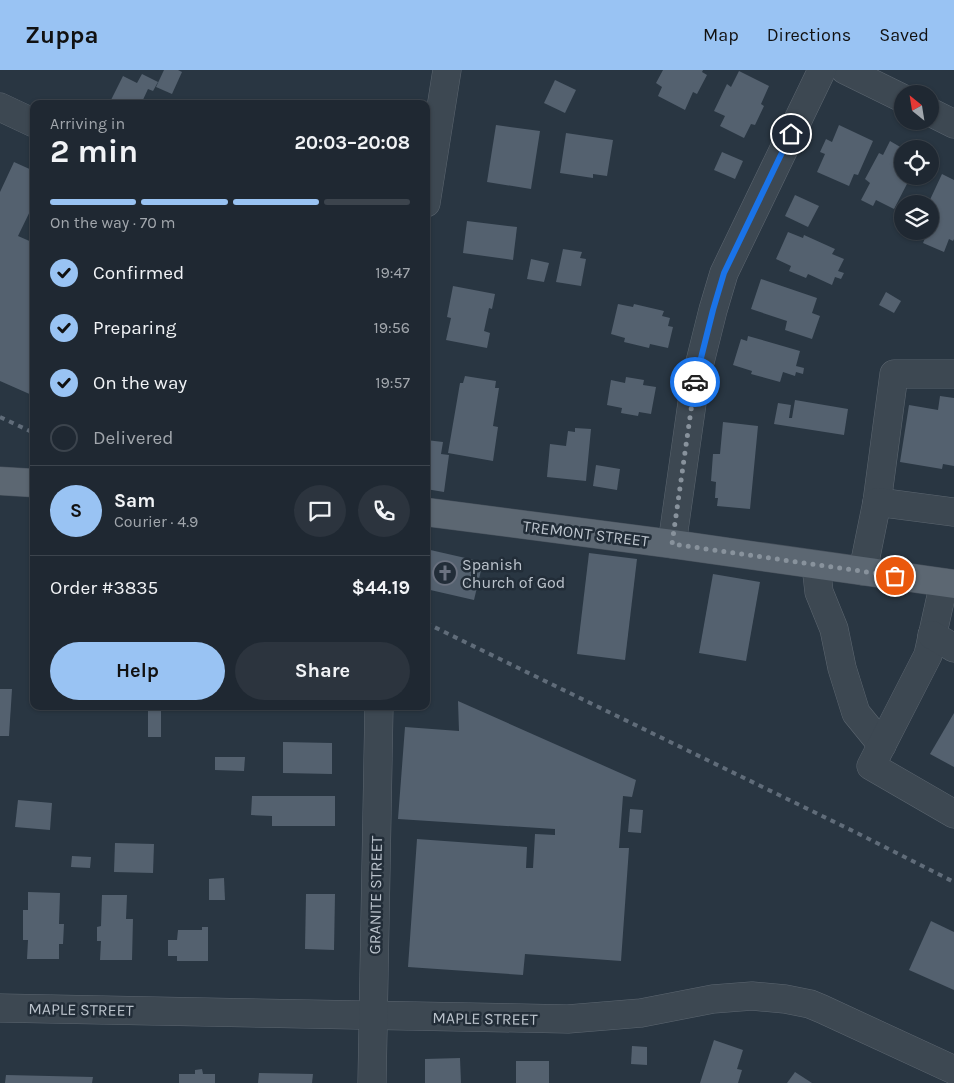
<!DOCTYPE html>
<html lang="en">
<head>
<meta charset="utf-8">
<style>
	:root { --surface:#1f2832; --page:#2c343e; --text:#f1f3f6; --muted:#a1a6ac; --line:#3c444d; --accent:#99c3f3 }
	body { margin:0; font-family:Karla,sans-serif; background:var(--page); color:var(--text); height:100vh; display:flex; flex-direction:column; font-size:19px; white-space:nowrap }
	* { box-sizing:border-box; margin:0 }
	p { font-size:16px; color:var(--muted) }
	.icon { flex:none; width:28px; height:28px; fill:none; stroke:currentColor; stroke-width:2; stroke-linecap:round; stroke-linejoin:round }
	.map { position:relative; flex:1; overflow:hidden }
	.panel { position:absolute; left:30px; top:30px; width:400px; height:610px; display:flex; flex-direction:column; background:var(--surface); border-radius:10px; box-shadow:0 1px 4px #0004,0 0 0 1px var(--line) }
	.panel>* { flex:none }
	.needle { width:32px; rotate:330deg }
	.fabs { position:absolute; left:894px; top:15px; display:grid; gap:10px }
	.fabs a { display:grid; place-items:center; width:45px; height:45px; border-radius:50%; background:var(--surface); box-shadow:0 1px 4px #0004,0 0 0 1px var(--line); font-size:25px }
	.pin { position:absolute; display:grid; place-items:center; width:42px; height:42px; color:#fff; margin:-21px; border:2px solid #fff; border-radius:50%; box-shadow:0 1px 5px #0007 }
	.courier { position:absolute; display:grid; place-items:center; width:50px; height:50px; margin:-25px; border:4px solid #1a73e8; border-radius:50%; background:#fff; color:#222; box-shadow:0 1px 6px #0007 }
	.head em { font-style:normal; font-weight:700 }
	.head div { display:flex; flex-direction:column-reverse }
	.head { display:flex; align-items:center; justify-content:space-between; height:85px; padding:0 20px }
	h1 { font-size:32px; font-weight:700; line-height:38px }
	.bar { display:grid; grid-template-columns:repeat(4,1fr); gap:8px 5px; align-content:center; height:60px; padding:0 20px }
	.bar i { height:6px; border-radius:4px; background:var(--line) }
	.bar .on { background:var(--accent) }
	.bar p { grid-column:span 4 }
	.line { display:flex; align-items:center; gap:12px; padding:0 20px; border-top:1px solid var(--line) }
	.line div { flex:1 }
	.round { display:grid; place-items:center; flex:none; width:52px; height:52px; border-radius:26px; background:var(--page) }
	ol { padding:0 20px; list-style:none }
	li { display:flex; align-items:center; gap:15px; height:55px }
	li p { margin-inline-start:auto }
	li .icon { padding:5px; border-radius:50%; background:var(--accent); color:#111; stroke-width:4 }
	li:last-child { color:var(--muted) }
	li i { width:28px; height:28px; border:2px solid var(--line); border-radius:50% }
	.cta { display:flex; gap:10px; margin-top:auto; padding:10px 20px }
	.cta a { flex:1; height:58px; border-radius:30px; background:var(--accent); color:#111; font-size:20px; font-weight:700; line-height:58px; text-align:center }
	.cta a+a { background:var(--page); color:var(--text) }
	header { display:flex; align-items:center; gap:30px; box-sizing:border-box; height:70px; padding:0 25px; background:var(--accent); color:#111 }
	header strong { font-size:24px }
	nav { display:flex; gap:28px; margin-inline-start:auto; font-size:18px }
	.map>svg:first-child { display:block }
</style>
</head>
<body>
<header>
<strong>Zuppa</strong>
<nav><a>Map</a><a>Directions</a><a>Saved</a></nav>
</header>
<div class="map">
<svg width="954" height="1013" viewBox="0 0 954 1013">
	<rect width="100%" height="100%" fill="#293642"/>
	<g fill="#54616f">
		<path d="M164,0H178L182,2L172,24L156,17Z"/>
		<path d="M663,0H703L702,2L707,5L697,24L693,22L685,40L658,26L662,17L656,13Z"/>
		<path d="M739,1L769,16L761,34L764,36L755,55L751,54L744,68L720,56L725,46L714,41L727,14L731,17Z"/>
		<path d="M142,4L158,12L153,21L148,19L141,34H109L123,6L137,13Z"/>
		<path d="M555,10L576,20L565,43L544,33Z"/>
		<path d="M496,55L540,61L531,119L487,112Z"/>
		<path d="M839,55L873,71L858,105L854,104L849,116L817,102L825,84L820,82L826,69L832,72Z"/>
		<path d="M566,63L613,70L607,106L593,104V108L560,103Z"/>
		<path d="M890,71L902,78V106H907L906,108L909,110L894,139L876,130L873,136L861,130L870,113L865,109L879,83L883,85Z"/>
		<path d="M722,82L743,91L735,109L714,100Z"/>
		<path d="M14,92L34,101V133L18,166L34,173V326L0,311V122Z"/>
		<path d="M942,104L954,110V169L953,171L949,169L944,182L923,173L928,161H930V134H928Z"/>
		<path d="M795,125L819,136L808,157L785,146Z"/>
		<path d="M467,151L517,157L513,190L463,183Z"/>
		<path d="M788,162L803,168L804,165L835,179L832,184L844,189L838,201L844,203L841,209L835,207L832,215L808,204L806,208L789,201L791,196L776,189Z"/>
		<path d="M563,179L582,182L580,188L586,189L581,216L556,212Z"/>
		<path d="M531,189L549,193L544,212L527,209Z"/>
		<path d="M761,209L817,228L812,243L820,246L812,269L785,260L787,251L751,239Z"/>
		<path d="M453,216L495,224L492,239L489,238L484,261L490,263L487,278L446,270L451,248L447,247Z"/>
		<path d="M886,222L901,231L894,243L879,235Z"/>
		<path d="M618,234L633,237L634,234L664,241L662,246L670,248L668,256L673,257L668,278L650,274L649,278L624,272L625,268L611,264Z"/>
		<path d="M748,266L800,281L796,296L804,298L803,304L796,302L795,306L783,302L780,312L751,304L752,301L733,295L741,269L747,271Z"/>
		<path d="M465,306L496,311L495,318H499L493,356L498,357L493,391L448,383L460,313H463Z"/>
		<path d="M626,307L644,310L643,315L656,317L651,344L639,342L638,346L621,343L622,338L607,335L611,310L625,313Z"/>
		<path d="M940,326L954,328V396L943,394L942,399L900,392L909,335L938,340Z"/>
		<path d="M795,330L848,339L844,365L774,354L778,333L791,335L789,348H792Z"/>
		<path d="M723,352L758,356L750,439L717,436L718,428H715L716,412L711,411L713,384H720Z"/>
		<path d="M575,358L591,359L586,411L547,407L550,374L566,376L568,361L575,362Z"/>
		<path d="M426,370L443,372L441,384L449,385L444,422L426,419Z"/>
		<path d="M596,395L620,399L617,420L593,416Z"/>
		<path d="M426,479L483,492L474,530L426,519Z"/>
		<path d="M589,483L637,489L625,590L577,584Z"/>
		<path d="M713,504L760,512L746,591L699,583Z"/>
		<path d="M0,619H12L9,666H0Z"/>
		<path d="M458,631L636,710L632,727L623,726L619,778H629L621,891L525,884L523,905L408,897L417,769L527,777L526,798H533L535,764L555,765V759L398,749L405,657L459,661Z"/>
		<rect x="148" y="637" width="13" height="30"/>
		<path d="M954,643V697L930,684Z"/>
		<path d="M283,672L332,673V704L283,703Z"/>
		<path d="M215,687H245L244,701L215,700Z"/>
		<path d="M252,726H335V756H272V746L251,745Z"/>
		<path d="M18,730L52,733L50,760L15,757Z"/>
		<path d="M630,739L643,740L641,763L628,762Z"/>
		<path d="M115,773L154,774L153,803L114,802Z"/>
		<path d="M72,786L91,787L90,798L71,797Z"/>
		<path d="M224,808L225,830H209V809Z"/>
		<path d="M28,822L60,823L59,854H64L63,874H59V889H27L28,870H23V840H28Z"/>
		<path d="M306,824H335L334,880L305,879Z"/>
		<path d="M102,825H127L126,849H133L132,890H100L101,871H97V857L101,856Z"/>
		<path d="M931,851L954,862V920L909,900Z"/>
		<path d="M202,857H208V891H177V886H168V870H177L178,860H202Z"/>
		<path d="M714,970L743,980L737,999L742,1000L738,1013H700Z"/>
		<path d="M632,976L647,977V995L631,994Z"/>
		<path d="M460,988L461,1013H425V989Z"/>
		<rect x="516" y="991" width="33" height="22"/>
		<path d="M202,999L203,1004H215V1013H179V1004H195V1000Z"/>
		<path d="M795,1002L812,1013H787Z"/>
		<path d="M259,1003L313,1004L312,1013H258Z"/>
		<path d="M6,1005L93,1007L92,1013H5Z"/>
	</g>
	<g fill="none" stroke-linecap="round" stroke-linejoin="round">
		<g stroke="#5c6670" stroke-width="29">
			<g id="minor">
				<path d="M845,0L902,28"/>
				<path d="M0,37L34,53"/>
				<path d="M930,42L954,54"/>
				<path d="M426,133L447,0"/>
				<path d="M877,432L894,304H954"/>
				<path d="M672,474L695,312L713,240L724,203L822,0"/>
				<path d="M816,495L819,522L834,559L842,598L856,643L882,675"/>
				<path d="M863,501L877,432L954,442"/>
				<path d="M944,513L928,585L871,696L954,744"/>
				<path d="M932,565L954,578"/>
				<path d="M0,938L568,949L641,943L713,929L752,926L785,929L810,934L822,939L954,1000"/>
				<path d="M372,1013L379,636"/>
			</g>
		</g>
		<g stroke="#47515c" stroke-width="29">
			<g id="major">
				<path d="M0,411L34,413"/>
				<path d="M426,442L672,474L954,514"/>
			</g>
		</g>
		<use href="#minor" stroke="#3d4852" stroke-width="28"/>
		<use href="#major" stroke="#5c6772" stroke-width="28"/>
		<g stroke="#606c79" stroke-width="4" stroke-dasharray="5 5" stroke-linecap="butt">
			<path d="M0,347L34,363"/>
			<path d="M426,553L855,762L954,812"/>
		</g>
	</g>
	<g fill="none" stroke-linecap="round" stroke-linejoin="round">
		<path stroke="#88929c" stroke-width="5" stroke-dasharray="0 9" d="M695,312L672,474L895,506"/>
		<path stroke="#1a73e8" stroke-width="6" d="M695,312L713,240L724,203L791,64"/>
	</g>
	<defs>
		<g id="church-ring" transform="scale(1.25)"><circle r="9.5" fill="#222d38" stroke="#6b7280" stroke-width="1.5"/><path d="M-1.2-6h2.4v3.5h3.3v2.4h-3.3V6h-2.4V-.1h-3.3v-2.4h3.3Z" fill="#6b7280"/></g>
	</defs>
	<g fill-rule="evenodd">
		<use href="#church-ring" x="445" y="503"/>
	</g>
	<g text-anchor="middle" stroke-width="5" stroke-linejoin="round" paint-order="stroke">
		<g font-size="16" fill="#bbc3cc" stroke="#222d38">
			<text transform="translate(586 463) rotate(7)" y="6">TREMONT STREET</text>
			<text transform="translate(375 825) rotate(-89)" y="6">GRANITE STREET</text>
			<text transform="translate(81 939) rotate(1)" y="6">MAPLE STREET</text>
			<text transform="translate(485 948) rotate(1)" y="6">MAPLE STREET</text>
		</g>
		<g font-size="16" fill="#bbc3cc" stroke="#222d38" text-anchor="start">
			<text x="462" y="500">Spanish<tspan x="462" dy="18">Church of God</tspan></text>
		</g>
	</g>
</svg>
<div class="fabs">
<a><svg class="needle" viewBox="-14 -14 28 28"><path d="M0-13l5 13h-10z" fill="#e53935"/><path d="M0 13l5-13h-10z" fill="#a1a6ac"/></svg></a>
<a><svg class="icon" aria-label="locate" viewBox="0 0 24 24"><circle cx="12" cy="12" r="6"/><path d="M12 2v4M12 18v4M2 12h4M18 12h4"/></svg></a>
<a><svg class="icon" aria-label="layers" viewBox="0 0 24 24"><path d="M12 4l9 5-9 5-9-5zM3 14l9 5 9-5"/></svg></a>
</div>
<div class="pin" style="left:895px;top:506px;background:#ea580c"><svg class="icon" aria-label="bag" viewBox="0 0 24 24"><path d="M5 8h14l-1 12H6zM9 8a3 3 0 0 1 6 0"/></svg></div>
<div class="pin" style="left:791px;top:64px;background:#1f2937"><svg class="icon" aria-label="home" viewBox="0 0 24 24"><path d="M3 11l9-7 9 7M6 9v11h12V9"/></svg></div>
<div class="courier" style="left:695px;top:312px"><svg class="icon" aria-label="car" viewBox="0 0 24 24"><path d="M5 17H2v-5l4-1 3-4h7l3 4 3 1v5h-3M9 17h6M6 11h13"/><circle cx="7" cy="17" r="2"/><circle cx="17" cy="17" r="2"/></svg></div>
<section class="panel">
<div class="head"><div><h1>2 min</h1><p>Arriving in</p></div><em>20:03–20:08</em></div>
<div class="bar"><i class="on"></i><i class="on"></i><i class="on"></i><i></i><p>On the way · 70 m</p></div>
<ol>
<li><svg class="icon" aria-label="check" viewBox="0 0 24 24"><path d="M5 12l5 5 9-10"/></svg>Confirmed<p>19:47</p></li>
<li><svg class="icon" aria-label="check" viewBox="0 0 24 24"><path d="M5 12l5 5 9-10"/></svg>Preparing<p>19:56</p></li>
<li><svg class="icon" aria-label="check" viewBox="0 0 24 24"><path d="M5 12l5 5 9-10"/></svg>On the way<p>19:57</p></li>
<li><i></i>Delivered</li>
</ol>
<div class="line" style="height:90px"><b class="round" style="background:var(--accent);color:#111">S</b><div><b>Sam</b><p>Courier · 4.9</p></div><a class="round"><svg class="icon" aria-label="chat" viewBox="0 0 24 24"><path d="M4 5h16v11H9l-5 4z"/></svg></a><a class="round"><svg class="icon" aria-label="phone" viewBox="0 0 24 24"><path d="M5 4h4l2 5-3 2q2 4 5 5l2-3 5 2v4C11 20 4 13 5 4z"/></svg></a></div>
<div class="line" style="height:65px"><div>Order #3835</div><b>$44.19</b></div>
<div class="cta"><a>Help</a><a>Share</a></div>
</section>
</div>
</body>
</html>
